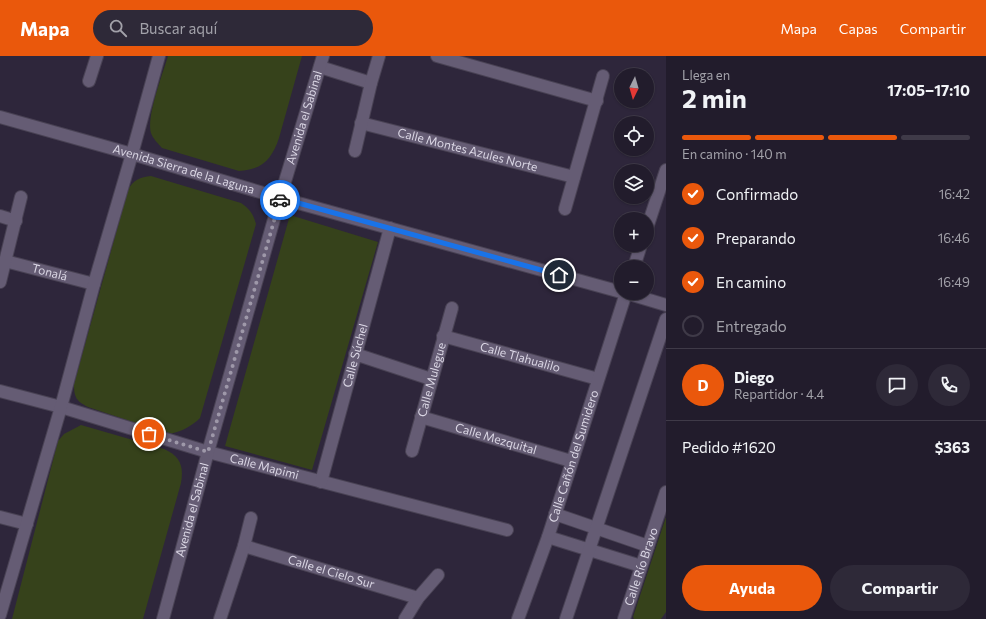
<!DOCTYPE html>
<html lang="es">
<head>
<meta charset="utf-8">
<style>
	:root { --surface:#221c2c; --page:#2e2938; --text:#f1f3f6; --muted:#a2a1a9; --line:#3f3a48; --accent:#ea580c }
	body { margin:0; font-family:Commissioner,sans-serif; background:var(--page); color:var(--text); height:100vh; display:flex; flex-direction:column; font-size:15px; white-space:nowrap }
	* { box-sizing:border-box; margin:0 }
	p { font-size:13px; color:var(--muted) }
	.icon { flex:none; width:22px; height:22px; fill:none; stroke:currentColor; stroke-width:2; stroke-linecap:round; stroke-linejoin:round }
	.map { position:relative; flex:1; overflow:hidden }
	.details { display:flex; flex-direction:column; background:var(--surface); width:320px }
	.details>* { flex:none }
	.needle { width:26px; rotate:185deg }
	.tools { position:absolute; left:614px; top:12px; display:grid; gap:8px }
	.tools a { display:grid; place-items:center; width:40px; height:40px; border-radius:50%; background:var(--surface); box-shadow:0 1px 3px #0004,0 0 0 1px var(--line); font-size:20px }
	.pin { position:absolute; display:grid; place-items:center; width:34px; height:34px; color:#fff; margin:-17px; border:2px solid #fff; border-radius:50%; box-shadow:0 1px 4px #0007 }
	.courier { position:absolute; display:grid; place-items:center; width:40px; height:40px; margin:-20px; border:3px solid #1a73e8; border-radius:50%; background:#fff; color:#222; box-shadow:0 1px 5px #0007 }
	.overview em { font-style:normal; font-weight:700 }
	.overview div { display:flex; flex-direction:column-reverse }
	.overview { display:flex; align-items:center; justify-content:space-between; height:68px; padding:0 16px }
	h1 { font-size:26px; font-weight:700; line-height:30px }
	.bar { display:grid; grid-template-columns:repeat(4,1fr); gap:6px 4px; align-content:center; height:48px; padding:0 16px }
	.bar i { height:5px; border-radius:3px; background:var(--line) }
	.bar .selected { background:var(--accent) }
	.bar p { grid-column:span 4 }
	.line { display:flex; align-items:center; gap:10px; padding:0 16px; border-top:1px solid var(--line) }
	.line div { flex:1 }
	.round { display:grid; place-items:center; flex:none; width:42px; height:42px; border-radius:21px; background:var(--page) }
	ol { padding:0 16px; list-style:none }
	li { display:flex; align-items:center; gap:12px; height:44px }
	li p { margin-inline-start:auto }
	li .icon { padding:4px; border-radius:50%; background:var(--accent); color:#fff; stroke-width:4 }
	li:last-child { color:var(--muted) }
	li i { width:22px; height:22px; border:2px solid var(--line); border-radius:50% }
	.action { display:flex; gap:8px; margin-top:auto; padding:8px 16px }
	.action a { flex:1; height:46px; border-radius:24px; background:var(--accent); color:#fff; font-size:16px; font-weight:700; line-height:46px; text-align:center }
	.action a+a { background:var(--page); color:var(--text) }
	header { display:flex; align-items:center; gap:24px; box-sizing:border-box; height:56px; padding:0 20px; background:var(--accent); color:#fff }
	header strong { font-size:19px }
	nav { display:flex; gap:22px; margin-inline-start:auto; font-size:14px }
	.search { width:280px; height:36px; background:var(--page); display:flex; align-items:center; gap:10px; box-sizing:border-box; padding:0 14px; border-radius:22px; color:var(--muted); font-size:15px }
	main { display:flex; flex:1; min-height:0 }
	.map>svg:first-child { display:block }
</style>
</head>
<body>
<header>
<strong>Mapa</strong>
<div class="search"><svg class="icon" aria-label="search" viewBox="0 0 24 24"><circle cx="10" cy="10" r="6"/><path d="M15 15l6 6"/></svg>Buscar aquí</div>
<nav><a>Mapa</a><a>Capas</a><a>Compartir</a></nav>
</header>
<main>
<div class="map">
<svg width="666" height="563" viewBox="0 0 666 563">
	<rect width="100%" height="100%" fill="#2e263b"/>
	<g fill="#36421b">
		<path d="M168,0H302L279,82C272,103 262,114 239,115L162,92C158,87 153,83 151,77C146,61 163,17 168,0Z"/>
		<path d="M151,120L241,147C250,153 253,158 256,168L200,362C192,370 181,376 169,378L88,351C76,345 74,341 74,328L128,134C133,124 140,121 151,120Z"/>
		<path d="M290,159L378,186L312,414L225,390Z"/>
		<path d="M81,369L164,393C180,400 184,410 181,427L143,563H12L58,385L64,378Z"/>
		<path d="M666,461V556L661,563H634L633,561Z"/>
	</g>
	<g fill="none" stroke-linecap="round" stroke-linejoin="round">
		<g stroke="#494254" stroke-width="14">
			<g id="street">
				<path d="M437,0L597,45"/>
				<path d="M320,11L371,27"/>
				<path d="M89,25L97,0"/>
				<path id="s1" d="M0,61L132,98L280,142L621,236"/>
				<path id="s2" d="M361,67L574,121"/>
				<path d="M355,95L371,27L379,0"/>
				<path d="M565,153L603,20"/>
				<path d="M0,160L16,165"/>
				<path d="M647,172L666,114"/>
				<path id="s3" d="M5,205L94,228"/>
				<path d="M634,211L641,189"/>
				<path d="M0,226L21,141"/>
				<path d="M626,237L666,249"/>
				<path id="s4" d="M443,280L598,323"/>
				<path d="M355,298L431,323"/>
				<path id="s5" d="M0,335L61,351L208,396L507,474"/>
				<path id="s6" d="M421,361L571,405"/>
				<path id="s7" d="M412,395L452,252"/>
				<path id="s8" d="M321,426L390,172"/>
				<path d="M555,458L648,490"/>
				<path d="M0,461L27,468"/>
				<path d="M548,481L641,510"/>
				<path id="s9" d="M244,490L418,542"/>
				<path d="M0,559L61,351L94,228L132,98L159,0"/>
				<path id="s10" d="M163,563L208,396L280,142L323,0"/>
				<path d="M220,563L244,490L251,462"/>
				<path d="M405,563L418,542L438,519"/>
				<path id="s11" d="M518,563L548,481L626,237"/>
				<path d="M566,563L666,263"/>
				<path id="s12" d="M624,563L666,436"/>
			</g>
		</g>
		<use href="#street" stroke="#655c74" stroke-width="12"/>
	</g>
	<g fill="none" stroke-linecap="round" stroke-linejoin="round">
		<path stroke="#9e98a9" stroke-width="4" stroke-dasharray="0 7.2" d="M149,378L208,396L280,144"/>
		<path stroke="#1a73e8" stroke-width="5" d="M280,144V142L559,219"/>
	</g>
	<g text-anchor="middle" stroke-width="4" stroke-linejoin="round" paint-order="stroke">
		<g font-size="12" fill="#dad6e4" stroke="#2e263b">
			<text dy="4" stroke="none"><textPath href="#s10" startOffset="521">Avenida el Sabinal</textPath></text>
			<text dy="4" stroke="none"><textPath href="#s2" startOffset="110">Calle Montes Azules Norte</textPath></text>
			<text dy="4" stroke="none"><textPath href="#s1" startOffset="191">Avenida Sierra de la Laguna</textPath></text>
			<text dy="4" stroke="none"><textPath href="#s3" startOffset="46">Tonalá</textPath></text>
			<text dy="4" stroke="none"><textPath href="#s8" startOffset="131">Calle Súchel</textPath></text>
			<text dy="4" stroke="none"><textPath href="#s4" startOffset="80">Calle Tlahualilo</textPath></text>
			<text dy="4" stroke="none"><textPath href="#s7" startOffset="74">Calle Mulegue</textPath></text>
			<text dy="4" stroke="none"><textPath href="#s6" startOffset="78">Calle Mezquital</textPath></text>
			<text dy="4" stroke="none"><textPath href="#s11" startOffset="172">Calle Cañón del Sumidero</textPath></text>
			<text dy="4" stroke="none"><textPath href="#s5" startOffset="275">Calle Mapimi</textPath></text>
			<text dy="4" stroke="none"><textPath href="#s10" startOffset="113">Avenida el Sabinal</textPath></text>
			<text dy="4" stroke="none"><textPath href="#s12" startOffset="55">Calle Río Bravo</textPath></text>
			<text dy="4" stroke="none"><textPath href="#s9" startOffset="91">Calle el Cielo Sur</textPath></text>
		</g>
	</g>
</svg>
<div class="tools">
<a><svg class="needle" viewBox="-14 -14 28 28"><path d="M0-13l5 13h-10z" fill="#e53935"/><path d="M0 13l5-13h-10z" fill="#a2a1a9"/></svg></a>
<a><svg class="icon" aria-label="locate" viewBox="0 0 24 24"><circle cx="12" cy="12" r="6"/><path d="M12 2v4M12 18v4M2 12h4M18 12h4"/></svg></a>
<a><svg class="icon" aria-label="layers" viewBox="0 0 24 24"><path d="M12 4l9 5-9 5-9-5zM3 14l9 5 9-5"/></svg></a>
<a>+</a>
<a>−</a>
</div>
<div class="pin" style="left:149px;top:378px;background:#ea580c"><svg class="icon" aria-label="bag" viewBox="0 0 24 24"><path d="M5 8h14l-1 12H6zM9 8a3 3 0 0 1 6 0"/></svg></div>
<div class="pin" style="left:559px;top:219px;background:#1f2937"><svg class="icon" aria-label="home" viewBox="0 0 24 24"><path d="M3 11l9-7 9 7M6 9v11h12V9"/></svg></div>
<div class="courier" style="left:280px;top:144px"><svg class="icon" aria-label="car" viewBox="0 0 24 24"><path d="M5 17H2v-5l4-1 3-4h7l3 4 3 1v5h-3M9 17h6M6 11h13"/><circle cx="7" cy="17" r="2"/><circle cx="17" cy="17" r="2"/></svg></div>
</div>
<section class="details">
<div class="overview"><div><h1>2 min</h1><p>Llega en</p></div><em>17:05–17:10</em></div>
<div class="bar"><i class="selected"></i><i class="selected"></i><i class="selected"></i><i></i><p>En camino · 140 m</p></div>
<ol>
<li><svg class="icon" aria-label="check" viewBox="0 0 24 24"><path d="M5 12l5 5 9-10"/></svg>Confirmado<p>16:42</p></li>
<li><svg class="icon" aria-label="check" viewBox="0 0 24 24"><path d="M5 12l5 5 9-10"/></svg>Preparando<p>16:46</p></li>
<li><svg class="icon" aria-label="check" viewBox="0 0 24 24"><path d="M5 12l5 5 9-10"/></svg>En camino<p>16:49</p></li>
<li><i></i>Entregado</li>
</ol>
<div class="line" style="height:72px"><b class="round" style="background:var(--accent);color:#fff">D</b><div><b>Diego</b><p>Repartidor · 4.4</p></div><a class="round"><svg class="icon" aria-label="chat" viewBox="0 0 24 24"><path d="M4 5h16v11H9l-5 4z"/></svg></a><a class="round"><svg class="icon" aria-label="phone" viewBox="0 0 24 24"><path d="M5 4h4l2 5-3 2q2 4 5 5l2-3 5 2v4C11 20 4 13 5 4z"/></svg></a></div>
<div class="line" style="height:52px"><div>Pedido #1620</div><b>$363</b></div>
<div class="action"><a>Ayuda</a><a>Compartir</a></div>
</section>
</main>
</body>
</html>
